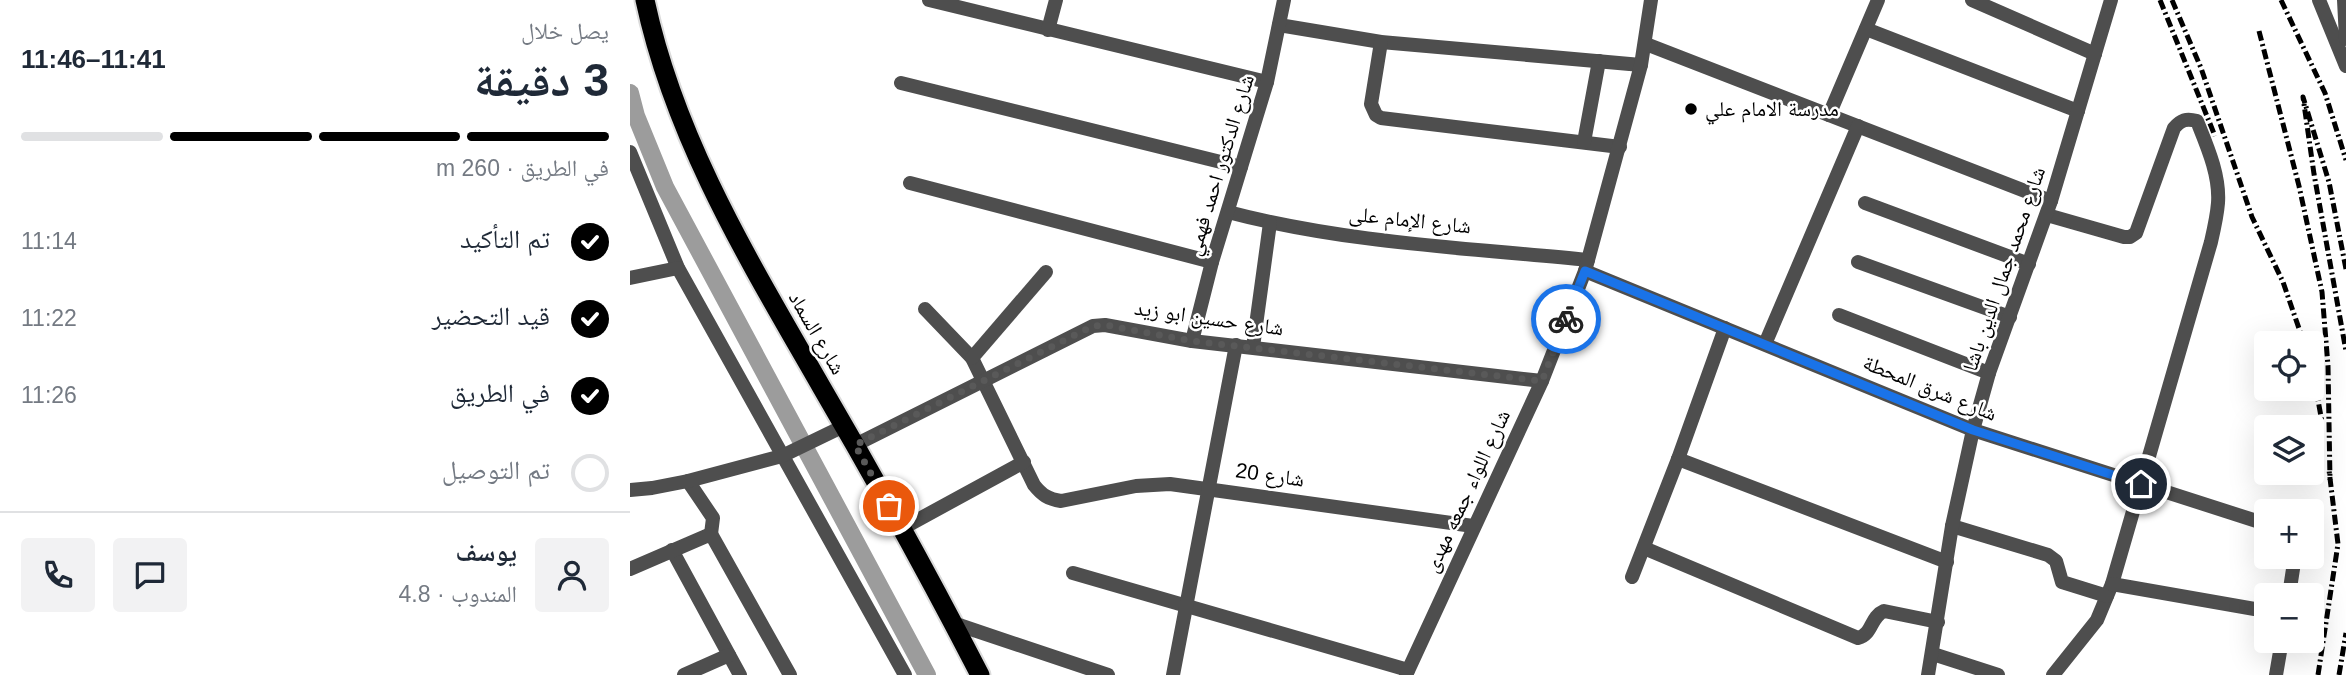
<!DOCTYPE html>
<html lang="ar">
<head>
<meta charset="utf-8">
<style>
	:root { --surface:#fff; --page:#f2f2f3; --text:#1f2937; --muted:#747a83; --line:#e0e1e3; --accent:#000 }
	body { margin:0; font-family:Helvetica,"Noto Naskh Arabic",sans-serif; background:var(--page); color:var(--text); direction:rtl; height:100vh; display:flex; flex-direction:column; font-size:26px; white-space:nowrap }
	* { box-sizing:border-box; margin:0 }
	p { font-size:23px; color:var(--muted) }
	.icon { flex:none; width:38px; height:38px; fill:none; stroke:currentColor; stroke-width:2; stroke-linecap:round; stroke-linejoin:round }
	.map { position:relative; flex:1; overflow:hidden; direction:ltr }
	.drawer { display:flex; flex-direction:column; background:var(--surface); width:630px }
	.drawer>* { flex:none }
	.tools { position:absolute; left:1624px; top:331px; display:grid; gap:14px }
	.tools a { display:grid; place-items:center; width:70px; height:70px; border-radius:7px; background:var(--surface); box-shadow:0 7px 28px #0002; font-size:35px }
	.pin { position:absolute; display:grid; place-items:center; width:60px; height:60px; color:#fff; margin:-30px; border:4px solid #fff; border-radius:50%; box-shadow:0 2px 7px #0007 }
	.courier { position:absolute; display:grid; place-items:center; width:70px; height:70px; margin:-35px; border:5px solid #1a73e8; border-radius:50%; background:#fff; color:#222; box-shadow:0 2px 9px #0007 }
	.overview em { font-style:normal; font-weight:700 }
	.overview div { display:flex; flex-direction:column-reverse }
	.overview { display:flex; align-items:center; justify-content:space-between; height:119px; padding:0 21px }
	h1 { font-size:46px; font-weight:700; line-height:52px }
	.bar { display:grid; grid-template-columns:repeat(4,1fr); gap:10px 7px; align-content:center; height:84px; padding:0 21px }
	.bar i { height:9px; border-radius:5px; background:var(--line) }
	.bar .on { background:var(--accent) }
	.bar p { grid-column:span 4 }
	.line { display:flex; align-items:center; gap:18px; padding:0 21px; border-top:2px solid var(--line) }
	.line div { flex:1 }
	.round { display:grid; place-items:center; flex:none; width:74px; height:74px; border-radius:7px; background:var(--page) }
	ol { padding:0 21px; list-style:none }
	li { display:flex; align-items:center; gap:21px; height:77px }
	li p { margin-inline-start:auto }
	li .icon { padding:7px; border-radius:50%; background:var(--accent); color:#fff; stroke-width:4 }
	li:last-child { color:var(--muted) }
	li i { width:38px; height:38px; border:4px solid var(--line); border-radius:50% }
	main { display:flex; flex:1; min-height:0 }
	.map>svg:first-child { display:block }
</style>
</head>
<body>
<main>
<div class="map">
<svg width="1716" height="675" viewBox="0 0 1716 675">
	<rect width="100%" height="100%" fill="#fff"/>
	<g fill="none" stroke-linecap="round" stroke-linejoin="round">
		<path stroke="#9c9c9c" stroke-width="18" d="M0,93L6,116L35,187L297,675"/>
		<g stroke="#dbdbdb" stroke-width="23">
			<path id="trunk" d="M15,0C45,141 121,264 192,388C247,482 300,578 350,675"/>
		</g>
		<g stroke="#4e4e4e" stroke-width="14">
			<path d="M299,0L637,82"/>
			<path d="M1342,0L1465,54"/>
			<path d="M649,25L751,42L1011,65"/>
			<path d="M1236,29L1448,111"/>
			<path d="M418,30L426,0"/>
			<path d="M751,42L741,104L746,115L751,118L990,147"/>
			<path d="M1016,44L1421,201"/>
			<path d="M271,83L611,167"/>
			<path d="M1199,115L1248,0"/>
			<path d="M954,142L969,61"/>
			<path d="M0,152L48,268L275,675"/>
			<path d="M280,183L582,262"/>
			<path d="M1235,203L1399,264"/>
			<path d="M598,212C715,243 839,248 958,260"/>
			<path d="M1417,215L1494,237H1500L1506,233L1544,128C1551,120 1556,118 1567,121C1577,146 1590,175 1588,203C1587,216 1584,229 1581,242L1482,584L1467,620L1423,675"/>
			<path d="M1228,262L1380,317"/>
			<path d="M955,271L1343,430L1636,524"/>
			<path d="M0,278L48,268"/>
			<path d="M295,309L342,358L404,485C412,495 418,499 431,501L506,486L540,484L843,526"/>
			<path d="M1209,315L1359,373"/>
			<path d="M562,341L582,262L637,82L654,0"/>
			<path d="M1135,344L1228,126"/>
			<path d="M623,347L640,223"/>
			<path d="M342,358L416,272"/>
			<path d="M225,445L463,326L475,325L562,341L912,381"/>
			<path d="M1048,459L1317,562"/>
			<path d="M58,481L83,518L81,534"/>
			<path d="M0,490L22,488L58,481L152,456L214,426"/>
			<path d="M1322,526L1418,555L1426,561L1432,582L1477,596"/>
			<path d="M271,529L394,462"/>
			<path d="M1014,548L1228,638C1243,634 1240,617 1254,611L1308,622"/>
			<path d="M42,550L110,675"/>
			<path d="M0,569L81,534L160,675"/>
			<path d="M443,573L778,670"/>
			<path d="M1002,577L1048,459L1095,328"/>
			<path d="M1482,584L1636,611"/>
			<path d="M1659,595L1665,556"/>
			<path d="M323,623L478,675"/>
			<path d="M1303,654L1368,675"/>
			<path d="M54,675L99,655"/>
			<path d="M543,675L606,345"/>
			<path d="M776,675L912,381L955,271L1011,65L1021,0"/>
			<path d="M1298,675L1322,526L1343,430L1359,373L1421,201L1481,0"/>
			<path d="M1646,675L1652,640"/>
		</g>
		<g stroke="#4e4e4e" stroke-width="14">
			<path d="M1689,0L1716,66"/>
			<path d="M1714,0L1716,39"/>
		</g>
		<use href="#trunk" stroke="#000" stroke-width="19"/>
		<g stroke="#000" stroke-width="5" stroke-dasharray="10 3.5 2 3.5" stroke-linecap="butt">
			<path d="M1530,0L1585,136"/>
			<path d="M1542,0L1571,68L1622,217L1653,282L1674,343"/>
			<path d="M1651,0L1695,93L1716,160"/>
			<path d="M1629,31L1669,186L1692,292L1698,366L1700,480"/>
			<path d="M1716,269L1699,182L1673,97L1684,174L1716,351"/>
			<path d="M1682,367L1692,422"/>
			<path d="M1688,675L1708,544L1699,470"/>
			<path d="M1709,675L1716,633"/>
		</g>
	</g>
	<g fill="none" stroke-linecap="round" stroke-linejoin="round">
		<path stroke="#595959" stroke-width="7" stroke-dasharray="0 12.6" d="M259,506L225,445L463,326L475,325L562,341L912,381L936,319"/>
		<path stroke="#1a73e8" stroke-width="9" d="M936,319L955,271L1343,430L1511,484"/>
	</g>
	<circle fill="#000" stroke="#fff" stroke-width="2.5" cx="1061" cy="109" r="7"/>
	<g text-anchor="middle" stroke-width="5" stroke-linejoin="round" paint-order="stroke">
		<g font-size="21" fill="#000" stroke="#fff" text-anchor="start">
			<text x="1075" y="116">مدرسة الامام علي</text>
		</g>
		<g font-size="21" fill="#000" stroke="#fff">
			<text transform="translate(590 165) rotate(-73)" y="7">شارع الدكتور احمد فهمي</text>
			<text transform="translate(780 220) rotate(6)" y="7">شارع الإمام على</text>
			<text transform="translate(1374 269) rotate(-71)" y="7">شارع محمد جمال الدين باشا</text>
			<text transform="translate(579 318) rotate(8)" y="7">شارع حسين ابو زيد</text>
			<text transform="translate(187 333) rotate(60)" y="7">شارع السماد</text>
			<text transform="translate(1300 388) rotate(22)" y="7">شارع شرق المحطة</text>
			<text transform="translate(640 475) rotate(8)" y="7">شارع 20</text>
			<text transform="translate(837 491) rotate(-65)" y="7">شارع اللواء جمعه مهدى</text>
		</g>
	</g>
</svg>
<div class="tools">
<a><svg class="icon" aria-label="locate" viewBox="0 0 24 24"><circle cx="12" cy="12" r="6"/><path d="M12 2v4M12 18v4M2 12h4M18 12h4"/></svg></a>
<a><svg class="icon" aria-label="layers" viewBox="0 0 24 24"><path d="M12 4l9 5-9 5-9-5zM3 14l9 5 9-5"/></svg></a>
<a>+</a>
<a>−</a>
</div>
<div class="pin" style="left:259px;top:506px;background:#ea580c"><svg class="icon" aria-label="bag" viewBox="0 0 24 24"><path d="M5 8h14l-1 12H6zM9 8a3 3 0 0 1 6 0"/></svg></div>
<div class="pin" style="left:1511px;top:484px;background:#1f2937"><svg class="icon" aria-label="home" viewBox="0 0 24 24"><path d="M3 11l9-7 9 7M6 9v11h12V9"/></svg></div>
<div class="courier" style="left:936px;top:319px"><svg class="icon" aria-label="bike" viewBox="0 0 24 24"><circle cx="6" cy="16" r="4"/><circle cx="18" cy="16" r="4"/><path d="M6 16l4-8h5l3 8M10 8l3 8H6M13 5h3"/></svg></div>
</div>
<section class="drawer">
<div class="overview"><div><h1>3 دقيقة</h1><p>يصل خلال</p></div><em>11:41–11:46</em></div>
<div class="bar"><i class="on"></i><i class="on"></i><i class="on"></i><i></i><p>في الطريق · 260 m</p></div>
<ol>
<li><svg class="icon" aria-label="check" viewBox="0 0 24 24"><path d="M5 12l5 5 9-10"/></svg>تم التأكيد<p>11:14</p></li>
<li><svg class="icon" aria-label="check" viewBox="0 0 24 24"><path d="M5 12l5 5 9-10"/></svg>قيد التحضير<p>11:22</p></li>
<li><svg class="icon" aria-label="check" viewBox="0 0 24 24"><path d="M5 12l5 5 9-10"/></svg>في الطريق<p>11:26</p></li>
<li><i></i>تم التوصيل</li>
</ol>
<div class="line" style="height:126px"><a class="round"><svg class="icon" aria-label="person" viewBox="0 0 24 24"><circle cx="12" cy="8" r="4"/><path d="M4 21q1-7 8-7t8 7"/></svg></a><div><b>يوسف</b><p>المندوب · 4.8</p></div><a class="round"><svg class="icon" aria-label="chat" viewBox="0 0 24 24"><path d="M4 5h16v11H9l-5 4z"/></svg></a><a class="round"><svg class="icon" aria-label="phone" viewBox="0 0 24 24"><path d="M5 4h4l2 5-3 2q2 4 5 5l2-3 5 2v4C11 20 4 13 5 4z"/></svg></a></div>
</section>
</main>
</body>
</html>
